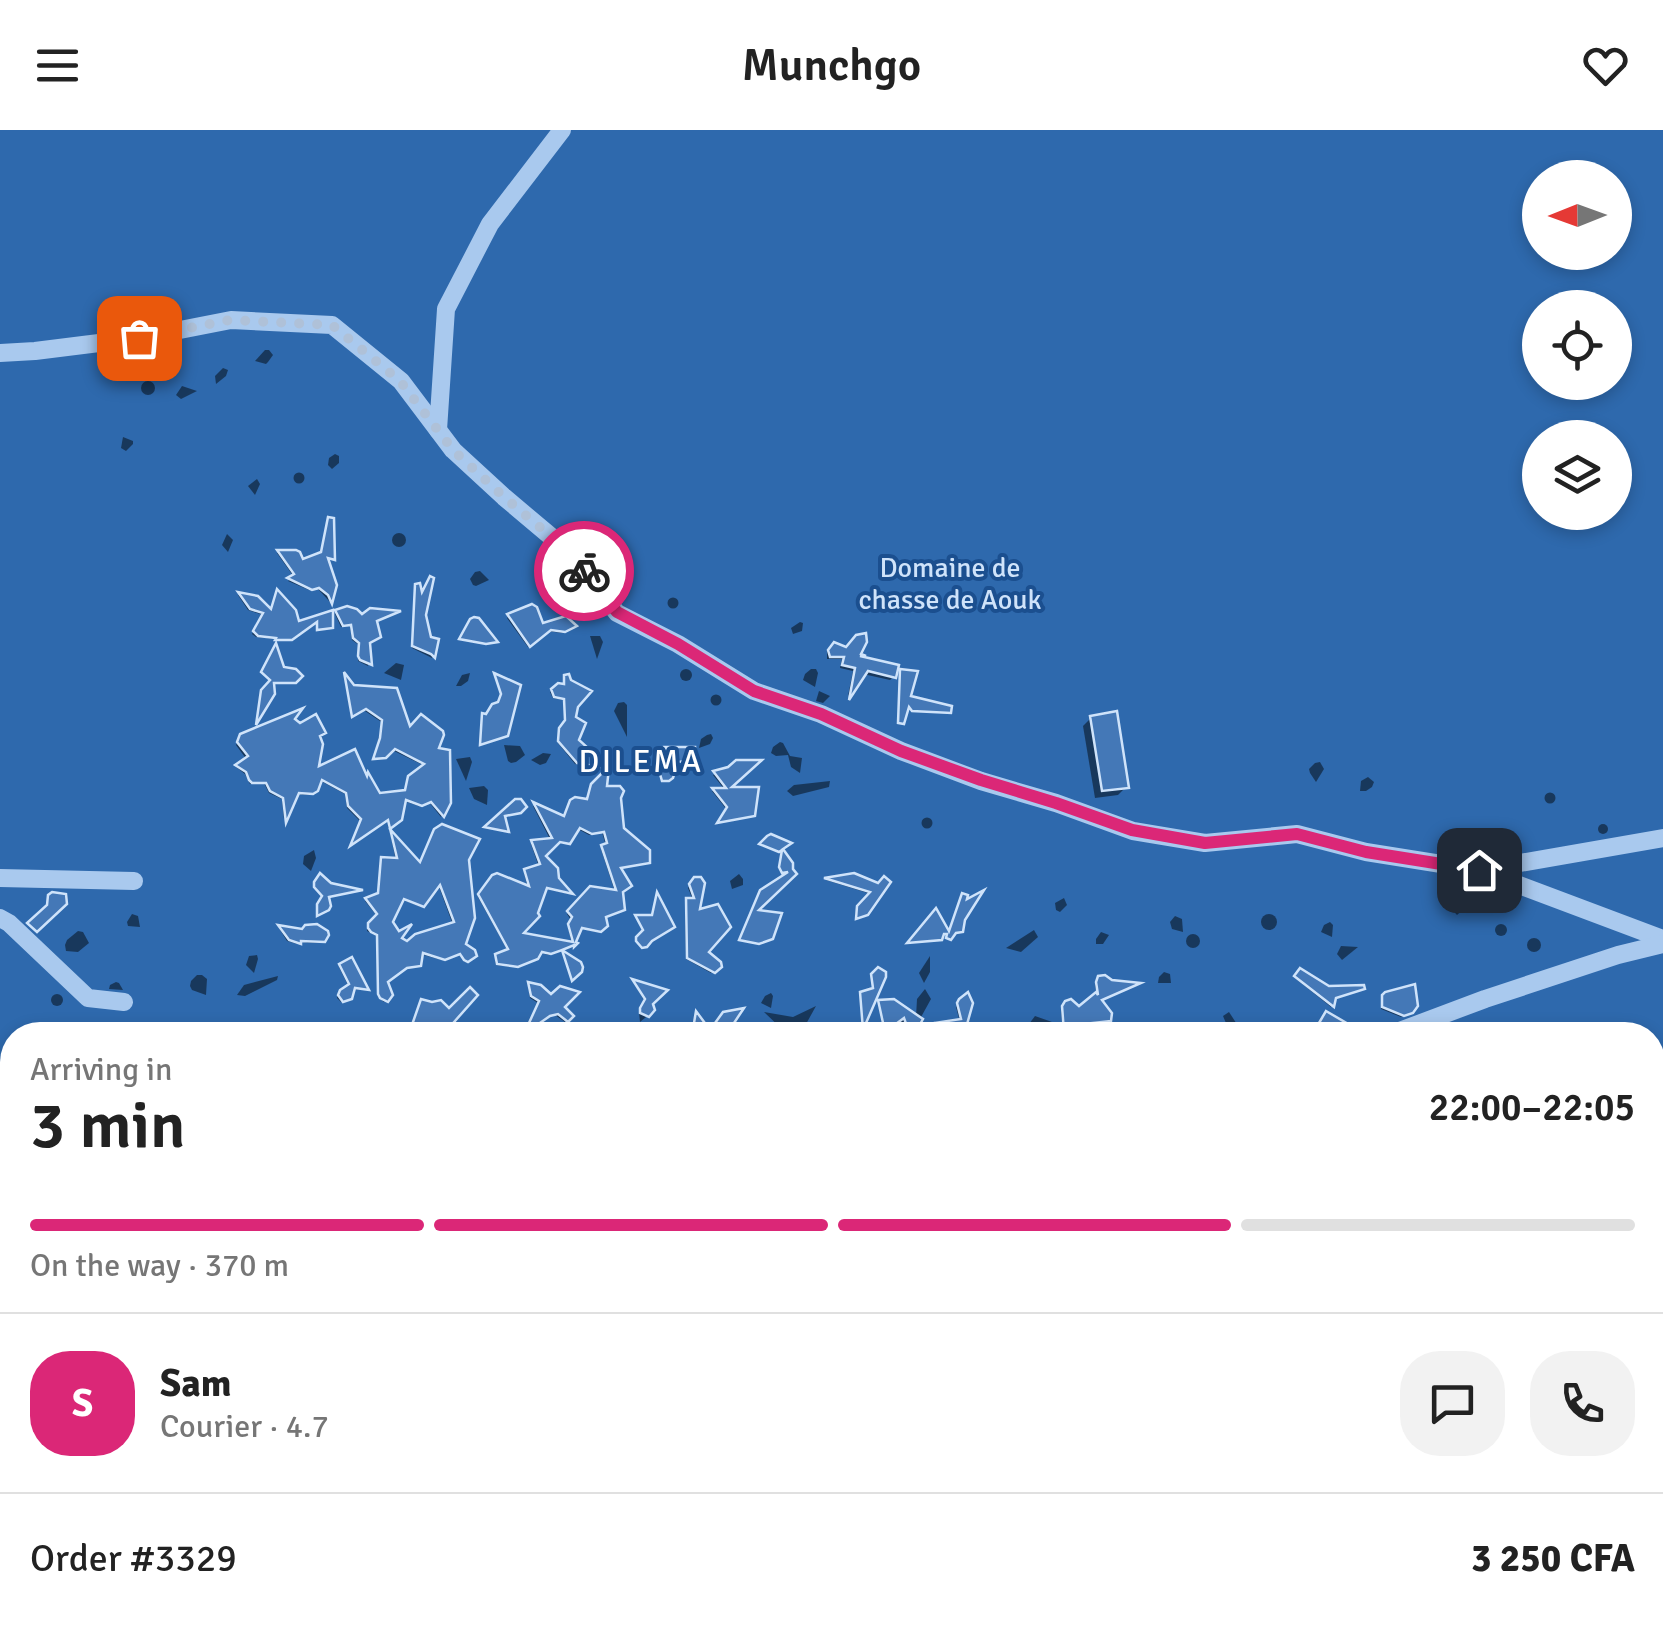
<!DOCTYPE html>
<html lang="en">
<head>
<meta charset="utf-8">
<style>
	:root { --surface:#fff; --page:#f2f2f2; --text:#222; --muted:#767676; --line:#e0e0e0; --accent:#db2777 }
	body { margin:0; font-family:Signika,sans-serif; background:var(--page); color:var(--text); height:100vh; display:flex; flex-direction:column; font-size:38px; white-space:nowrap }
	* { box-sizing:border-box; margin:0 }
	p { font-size:32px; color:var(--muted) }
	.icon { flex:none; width:55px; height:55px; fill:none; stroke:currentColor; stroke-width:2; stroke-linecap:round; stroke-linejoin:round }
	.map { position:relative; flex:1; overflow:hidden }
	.drawer { position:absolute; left:0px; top:892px; width:1665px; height:622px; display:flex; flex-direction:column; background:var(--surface); border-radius:40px 40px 0 0; box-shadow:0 5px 15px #0003 }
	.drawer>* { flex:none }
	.needle { width:65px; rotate:269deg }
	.buttons { position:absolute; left:1522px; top:30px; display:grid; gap:20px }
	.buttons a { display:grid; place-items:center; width:110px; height:110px; border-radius:50%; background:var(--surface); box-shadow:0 5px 15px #0003; font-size:50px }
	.pin { position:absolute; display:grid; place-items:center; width:85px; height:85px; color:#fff; margin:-42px; border-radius:20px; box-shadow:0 5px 15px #0006 }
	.courier { position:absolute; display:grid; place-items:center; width:100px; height:100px; margin:-50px; border:8px solid #db2777; border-radius:50%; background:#fff; color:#222; box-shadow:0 2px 12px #0007 }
	.overview em { font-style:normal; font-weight:600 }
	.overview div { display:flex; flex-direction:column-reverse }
	.overview { display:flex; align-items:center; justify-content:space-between; height:170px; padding:0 30px }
	h1 { font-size:65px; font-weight:600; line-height:75px }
	.bar { display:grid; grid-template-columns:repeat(4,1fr); gap:15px 10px; align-content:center; height:120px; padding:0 30px }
	.bar i { height:12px; border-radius:8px; background:var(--line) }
	.bar .current { background:var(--accent) }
	.bar p { grid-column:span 4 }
	.line { display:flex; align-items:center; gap:25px; padding:0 30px; border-top:2px solid var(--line) }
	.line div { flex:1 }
	.round { display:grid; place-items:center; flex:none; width:105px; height:105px; border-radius:40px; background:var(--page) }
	header { display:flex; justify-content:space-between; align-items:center; height:130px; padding:0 30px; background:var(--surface); font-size:45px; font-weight:600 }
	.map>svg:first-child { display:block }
</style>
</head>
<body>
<header><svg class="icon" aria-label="menu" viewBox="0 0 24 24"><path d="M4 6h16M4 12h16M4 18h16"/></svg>Munchgo<svg class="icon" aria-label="heart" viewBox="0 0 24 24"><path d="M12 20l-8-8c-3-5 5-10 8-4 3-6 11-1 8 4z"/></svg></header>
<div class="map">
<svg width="1663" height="1514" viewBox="0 0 1663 1514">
	<rect width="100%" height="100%" fill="#1b4f8f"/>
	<path fill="#2e69ad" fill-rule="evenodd" d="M0,0H1663V1514H0ZM1540,48H1615V122H1540ZM1540,178H1615V252H1540ZM1540,308H1615V382H1540ZM12,905H1652V1502H12Z"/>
	<g fill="#3c6290" stroke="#9cc4f0" stroke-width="2.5">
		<path d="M12,1458V1502L275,1503L258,1514H0V1464Z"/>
		<path d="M962,1503L972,1514H728L712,1503Z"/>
	</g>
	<g fill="#0007" fill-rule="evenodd">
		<path d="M265,220H269L273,225L268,232L266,234L255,231Z"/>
		<path d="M223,238L228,240L226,246L216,254L215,246Z"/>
		<circle cx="148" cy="258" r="7"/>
		<path d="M182,256L197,261L181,269L176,265Z"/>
		<path d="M123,307L133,311V314L126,321L121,318Z"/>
		<path d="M335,324L339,326V333L332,339L328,335L329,328Z"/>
		<circle cx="299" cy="348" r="5.5"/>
		<path d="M257,349L260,354L255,365L248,356Z"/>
		<path d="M332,390L333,429H326L334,455L330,472L317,458L309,460L288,451L294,447L277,423L295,422L302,432L321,425Z"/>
		<circle cx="399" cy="410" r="7"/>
		<path d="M227,404L233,410L228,422L222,415Z"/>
		<path d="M480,441L489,450L476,456L473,455L470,449L475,442Z"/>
		<path d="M416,456L428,509L436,511L432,528L412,518Z"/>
		<path d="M238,465L257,468L271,482L298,494L331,484V497L316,501V490L288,510L256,507L252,504L263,485L248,480Z"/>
		<circle cx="673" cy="473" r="5.5"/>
		<path d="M336,482L374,491L368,513V536L358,531L359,515L352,510L350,495L341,497L335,484Z"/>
		<path d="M509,486L541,496H574L562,503L547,501L528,517L507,488Z"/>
		<path d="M800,492L803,493L802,501L793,504L791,498Z"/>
		<path d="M590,506H600L603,512L597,529Z"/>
		<path d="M835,515L857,525L893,547L890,550L863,544L848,566L853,541L840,538L842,529H827V521Z"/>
		<path d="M396,533L404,535L401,550L384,543Z"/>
		<path d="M811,539H816L818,543L815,557L803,550L805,544Z"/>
		<circle cx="686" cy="545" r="6"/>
		<path d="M470,543L468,551L461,556H456L462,545Z"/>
		<path d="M344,546L353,557L435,620L448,673L441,687L429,672L419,676L404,671L399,688L389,698L387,689L361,692L347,678L345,664L319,650L315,660L310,665L296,664L284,689L282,669L269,663L264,653L250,654L245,644L236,637L247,630L236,615L241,606L292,589L317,606L315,640L365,649L379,665L405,662L425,636L392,620L382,629L373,630L379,607L389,597L362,579L351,586Z"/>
		<path d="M565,547L576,576V610L607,639L575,634L558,613V602L564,594V570L553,568L550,562L558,555L564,556Z"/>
		<path d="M819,561L830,566L823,573L816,571Z"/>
		<circle cx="716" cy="570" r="5.5"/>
		<path d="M624,572L627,575V607L614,581L618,573Z"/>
		<path d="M1091,588L1126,657L1118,665L1095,668L1083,596Z"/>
		<path d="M711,604L713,608L710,614L699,618L701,609L707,605Z"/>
		<path d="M780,612L783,613L790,626L802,628L800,643L791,637L788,625L776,626L771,623L773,617Z"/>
		<path d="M504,615L520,616L525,625L516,632L511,633L508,631Z"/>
		<path d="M543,623L551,624L546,633L540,635L531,630Z"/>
		<path d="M470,627L472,632L466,651L456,629Z"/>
		<path d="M1320,632L1324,639L1316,652L1310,643L1309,639L1315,633Z"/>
		<path d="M737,633L726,660H756L727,680L712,661L725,660L713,645L729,639Z"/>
		<path d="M606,643L604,659L618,668L622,699L647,732L619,738L620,762L604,788L605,795L597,802L579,798L572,814L548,825L539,822L533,830L515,837L496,835L495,828L508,821L478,767L490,750L528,758L524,743L539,737L531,714L551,711L533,676L563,689L587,671L590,658ZM576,698L589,705L602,702L606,716L601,719L615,762L591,758L567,784L571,790L568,797L572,814L519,804L544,758L569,764L556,750L542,726L556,712L566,714Z"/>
		<path d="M1368,647L1374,652L1372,657L1366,661H1360L1361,651Z"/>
		<path d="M830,651L829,657L793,666L787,661L794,655Z"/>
		<path d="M484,656L488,660L487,675L474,669L469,658Z"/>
		<circle cx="1550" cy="668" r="5.5"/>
		<circle cx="927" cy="693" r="5.5"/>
		<circle cx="1603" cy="699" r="5"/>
		<path d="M390,702L419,735L467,729L463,815L474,826L465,832L458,824L442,830L420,824L417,837L403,838L385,851L390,864L384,872L378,867L377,806L367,801V798L378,787L365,771L378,766L380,732L396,731ZM438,754L453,795L407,814L398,809L390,792L401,769L421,777Z"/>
		<path d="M314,720L316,728L311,741L303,734L304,726Z"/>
		<path d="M739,744L743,749V755L732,759L730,751Z"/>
		<path d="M854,746L878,756L863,786L855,789L856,780L871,764L826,750Z"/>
		<path d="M695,749L696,783L705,822L719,836L711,843L686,829L685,772L693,770L688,758Z"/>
		<path d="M1064,768L1067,775L1060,782L1056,780L1055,773Z"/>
		<path d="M1462,772L1465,778L1457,785L1448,775Z"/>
		<path d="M132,784L138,786L140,797L128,796L127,792Z"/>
		<circle cx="1269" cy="792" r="8"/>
		<path d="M1175,786L1182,789L1183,802L1172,799L1170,792Z"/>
		<path d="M1330,792L1333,795L1332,807L1321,802L1324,795Z"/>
		<circle cx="1501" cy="800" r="6"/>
		<path d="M279,798L302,802L323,811L321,813L299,812L297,814L287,811Z"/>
		<path d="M1034,800L1038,807L1021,822L1006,818Z"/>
		<path d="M78,801L83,802L89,813L78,822L66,821L65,815L67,810Z"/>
		<path d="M1101,802L1109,805L1103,814H1096V809Z"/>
		<circle cx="1193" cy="811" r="7"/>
		<circle cx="1534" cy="815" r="7"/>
		<path d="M1341,816L1358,817L1342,830L1337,824Z"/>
		<path d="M257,825L258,829L254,843L246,835L249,826Z"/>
		<path d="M930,826V842L924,853L919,843Z"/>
		<path d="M350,830L366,860L352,859L347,870L341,872L337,868L338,865L349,857L339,837Z"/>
		<path d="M1300,841L1328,858L1333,869L1331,877L1295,848Z"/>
		<path d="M1164,842L1170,844L1171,853H1158L1159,847Z"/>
		<path d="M197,845H202L207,849L206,865L192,860L190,856L191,851Z"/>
		<path d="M278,846L277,850L245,866L237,865L244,855Z"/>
		<path d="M633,851L663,861L651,873V883L640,892L639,882L645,872Z"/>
		<path d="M1097,851L1099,871L1109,890L1076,896L1063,902L1061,880L1066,873L1079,879L1097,864L1095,855Z"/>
		<path d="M116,852L119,853L123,860L109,859L110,855Z"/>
		<path d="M528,855L540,857L570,886L565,892L555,885L546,887L538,873L530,868Z"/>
		<path d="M925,859L931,869L915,898L935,895L936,905H885L878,874L879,873L916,887L917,869Z"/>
		<path d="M771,863L773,866L771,878L761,873L765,866Z"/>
		<path d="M1387,864L1408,884L1401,887L1381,879V870Z"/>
		<circle cx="57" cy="870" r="6"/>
		<path d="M475,865L439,905H424L413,894L420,873L449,882Z"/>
		<path d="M967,866L962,905H943L947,896L960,892L956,877Z"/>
		<path d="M816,876L800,905H788L764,882L793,887Z"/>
		<path d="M1229,882L1244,905H1231L1223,886Z"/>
		<path d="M1326,884L1345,895H1352L1366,901L1365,905H1333L1319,895Z"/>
		<path d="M1035,886L1052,892L1036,904L1010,905L1015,896L1029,894Z"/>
		<path d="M245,892L261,901L248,905H217V895Z"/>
		<path d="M1281,893L1283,905H1253L1260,896L1271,904Z"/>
		<path d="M621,901L628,905H607L609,903Z"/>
		<path d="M0,1014H5L9,1021L0,1026Z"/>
		<path d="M1652,1162L1655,1164L1663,1163V1208L1652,1227Z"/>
		<path d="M1652,1348L1661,1353L1652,1361Z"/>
		<path d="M1188,1506L1193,1510L1189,1514H1180Z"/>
	</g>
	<g fill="#4478b7" stroke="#cfe3fa" stroke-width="2.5" fill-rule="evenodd">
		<path d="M328,387L334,388L335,430L328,428L337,455L332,474L328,465L319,458L312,460L287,448L294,444L277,420H296L300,422L303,429L321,422Z"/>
		<path d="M430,446L434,448L426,485L431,507L439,509L435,528L431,524L412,516L415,454L420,453L422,462Z"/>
		<path d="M277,459L296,480L299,491L333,480V498L317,500V492L292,510H275L276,508L258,506L253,501L263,483L250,479L238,462L258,466L271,479Z"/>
		<path d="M532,474L537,477L543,493L569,485L567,487L577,496L565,502L551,500L530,517L507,484Z"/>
		<path d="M347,476L357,479L362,484L370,478L401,481L377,491L381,507L370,513L372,535L360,530L358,526L359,513L353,508L351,495L343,496L335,480Z"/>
		<path d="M474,487L479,488L498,512L486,514L459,509L470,489Z"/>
		<path d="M866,503L867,512L861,524L866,526H860L899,535L896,548L868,541L849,570L855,538L842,535L844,527H830L828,520L834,512L846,517L856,505Z"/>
		<path d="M276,513L284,537L296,539L303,546L296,553H274L275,564L256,595L261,560L270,550L261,542Z"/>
		<path d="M900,539L918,541L911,566L952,576L951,583L912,581L909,577L904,594L898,593Z"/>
		<path d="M344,542L354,555L397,558L410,596L421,584L443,601L444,605L439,618L450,620L451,673L444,687L431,672L422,676L406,670L402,690L390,699L420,732L434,699L442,694L480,709L469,730L475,788L466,814L475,820L477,826L468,832L464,830L460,824L445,830L423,823L421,836L407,838L388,852L393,865L388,872L380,868L378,864L377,805L371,802L368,798V793L377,784L365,768L378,763L381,727L397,728L388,690L350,716L361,689L348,676L346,663L322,650L318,661L313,664L299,663L286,693L283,668L270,661L266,653H252L249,650L246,642L235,635L248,626L237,612L240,604L303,578L295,589L300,593L316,584L326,603L320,606L323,614L319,636L355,619L367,646L368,642L380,663L405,660L408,646L424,634L395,619L386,628L373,629L380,608L382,590L366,579L352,587ZM440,755L454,792L415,804L407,811L402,808L412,794L399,801L393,792L404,769L424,777Z"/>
		<path d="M494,543L521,555L508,606L480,615L482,583L486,584L492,574L498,572L501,564Z"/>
		<path d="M569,544L571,550L592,561L578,577L576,587L586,593L579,610L611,639L609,638L607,656H620L624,661L621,668L624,698L650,720V733L621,738L632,756L623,762L625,780L606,787L608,796L601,802L582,798L576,812L578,813L574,817V815L562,820L581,832L583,837L582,842L572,851L562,820L551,824L542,822L538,829L518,837L497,834L495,824L508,819L478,764L492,745L497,743L529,756L524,739L540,734L531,710L552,708L533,672L564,686L570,670L575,667L587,669L591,654L607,638L577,633L558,611L559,598L565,590L564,569L554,567L551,559L558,553L564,554V545ZM580,698L592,704L604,702L607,713L601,715L616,760L590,756L567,781L572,787L568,794L573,812L524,803L540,786L538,783L547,758L573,764L559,748L558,738L546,726L560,712L570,714Z"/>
		<path d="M1117,581L1129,658L1102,661L1090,586Z"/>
		<path d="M665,617H695L694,627L691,630L678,632L673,648L669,651H662L660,644L661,639L676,632Z"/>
		<path d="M736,630H762L732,657H759L755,686L717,693L727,677L712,658H726L713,641L728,637Z"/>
		<path d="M515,669H521L527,677L521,683L505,686L509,702L484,697Z"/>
		<path d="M771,704L792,713L783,719L793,733V739L797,744L759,780L782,783L773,809L759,814L739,810L760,760L788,742L782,743L779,737L782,720L779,722L759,714L767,706Z"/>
		<path d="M320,743L331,753L363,760L329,767L331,776L329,780L317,786V774L322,766L314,757V752Z"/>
		<path d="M854,743L878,753L884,746L891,752L868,785L856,789L857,776L870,762L824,748Z"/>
		<path d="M694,747H701L705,753L700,779L718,774L731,797L709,822L721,832L722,837L715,843L687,828L686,768H694L689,754Z"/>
		<path d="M984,760L965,790L963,802L956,803L951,810L946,808L947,804H944L942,810L907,813L936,778L949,801L962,763L968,765L967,769Z"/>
		<path d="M52,762L66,764L67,774L37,802L27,793L47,775L48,765Z"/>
		<path d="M657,762L675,797L652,811L647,817L642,818L636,811V807L643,800L635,785H652Z"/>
		<path d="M317,794L328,801L329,805L325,812L301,811V814L289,810L278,795L302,799L305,795Z"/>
		<path d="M352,827L369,860L355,858L352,869L343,872L338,865L340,860L349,854L339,834Z"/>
		<path d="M878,837L886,842V847L863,900L860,862L873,858L871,844Z"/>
		<path d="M1300,838L1329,856L1364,855L1365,859L1336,868L1334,877L1294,846Z"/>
		<path d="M1105,845L1112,850L1141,853L1102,870L1112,883L1111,891L1084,894L1064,902L1062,876L1065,871L1071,869L1079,876L1096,862L1098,865L1096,852L1098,846Z"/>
		<path d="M632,849L668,860L653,874L655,880L649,887L640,883V878L645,869Z"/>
		<path d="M528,852L541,855L551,864L560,856L580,862L565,877L574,886L568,892L558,884L550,886L524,904L539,871L531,866Z"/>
		<path d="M1415,854L1418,876L1413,883L1404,886L1382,877V865L1385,862Z"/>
		<path d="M470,857L478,865L447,900L418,897L413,892L421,869L432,872L441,870L449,878Z"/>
		<path d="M968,862L973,873L964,905H960L934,893L961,889L957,873L959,869Z"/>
		<path d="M894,869L923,889L914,905H910L904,888L885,902L878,870Z"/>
		<path d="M744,878L726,905H692L696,881L710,900L723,882Z"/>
		<path d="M1326,881L1367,905H1336L1319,893Z"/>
	</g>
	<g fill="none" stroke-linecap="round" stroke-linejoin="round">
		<g stroke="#a9c9ee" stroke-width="18">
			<path d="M0,223L35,221L139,208L231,190L332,195L401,251L453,320L504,367L567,420L617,483L678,514L754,561L821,584L901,621L981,651L1056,673L1133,701L1205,713L1297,704L1366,722L1479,740L1663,809"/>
			<path d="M438,300L446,179L490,94L562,0"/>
			<path d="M1480,740L1663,708"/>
			<path d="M0,748L134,751"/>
			<path d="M0,788L9,793L88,868L124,872"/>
			<path d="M1389,905L1485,869L1618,825L1663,814"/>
			<path d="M0,986L12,995"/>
			<path d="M0,1333H12"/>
		</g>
	</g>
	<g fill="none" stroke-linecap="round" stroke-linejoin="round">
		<path stroke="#afc1d8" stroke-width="10" stroke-dasharray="0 18" d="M139,208L230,190L332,195L400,251L453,320L504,367L567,420L584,441"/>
		<path stroke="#db2777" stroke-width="12" d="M584,441L617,482L678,514L754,561L821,584L901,621L981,650L1056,673L1132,700L1205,713L1297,704L1366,722L1479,740"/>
	</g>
	<g text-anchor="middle" stroke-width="8" stroke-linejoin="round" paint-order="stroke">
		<g font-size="28" fill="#cfe3fa" stroke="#1b4f8f">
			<text x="950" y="447">Domaine de<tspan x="950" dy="32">chasse de Aouk</tspan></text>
		</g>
		<g font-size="32" letter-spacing="2.5" fill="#fff" stroke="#1b4f8f">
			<text x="641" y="642">DILEMA</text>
		</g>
	</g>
</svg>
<div class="buttons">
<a><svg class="needle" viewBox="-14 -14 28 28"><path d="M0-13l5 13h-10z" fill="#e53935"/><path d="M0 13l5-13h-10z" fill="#767676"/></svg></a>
<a><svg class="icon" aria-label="locate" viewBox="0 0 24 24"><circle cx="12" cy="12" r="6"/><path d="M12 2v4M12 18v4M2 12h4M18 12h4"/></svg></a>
<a><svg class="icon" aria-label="layers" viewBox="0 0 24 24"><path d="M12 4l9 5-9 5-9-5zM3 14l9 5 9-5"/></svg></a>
</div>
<div class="pin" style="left:139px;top:208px;background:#ea580c"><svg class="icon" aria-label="bag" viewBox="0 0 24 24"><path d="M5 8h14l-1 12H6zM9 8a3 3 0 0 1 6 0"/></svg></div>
<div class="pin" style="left:1479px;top:740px;background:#1f2937"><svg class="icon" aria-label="home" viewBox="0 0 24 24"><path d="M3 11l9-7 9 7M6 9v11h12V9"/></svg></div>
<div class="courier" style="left:584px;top:441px"><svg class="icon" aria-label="bike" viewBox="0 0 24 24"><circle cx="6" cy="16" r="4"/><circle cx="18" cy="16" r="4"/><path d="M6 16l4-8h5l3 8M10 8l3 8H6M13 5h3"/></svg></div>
<section class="drawer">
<div class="overview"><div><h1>3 min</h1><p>Arriving in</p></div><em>22:00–22:05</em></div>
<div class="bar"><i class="current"></i><i class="current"></i><i class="current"></i><i></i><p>On the way · 370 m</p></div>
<div class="line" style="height:180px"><b class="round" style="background:var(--accent);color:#fff">S</b><div><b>Sam</b><p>Courier · 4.7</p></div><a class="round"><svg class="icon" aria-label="chat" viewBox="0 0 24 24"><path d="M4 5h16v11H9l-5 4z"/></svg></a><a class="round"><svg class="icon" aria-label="phone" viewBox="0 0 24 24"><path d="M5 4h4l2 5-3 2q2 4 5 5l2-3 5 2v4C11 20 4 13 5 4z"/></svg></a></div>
<div class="line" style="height:130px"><div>Order #3329</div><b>3 250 CFA</b></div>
</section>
</div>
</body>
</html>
